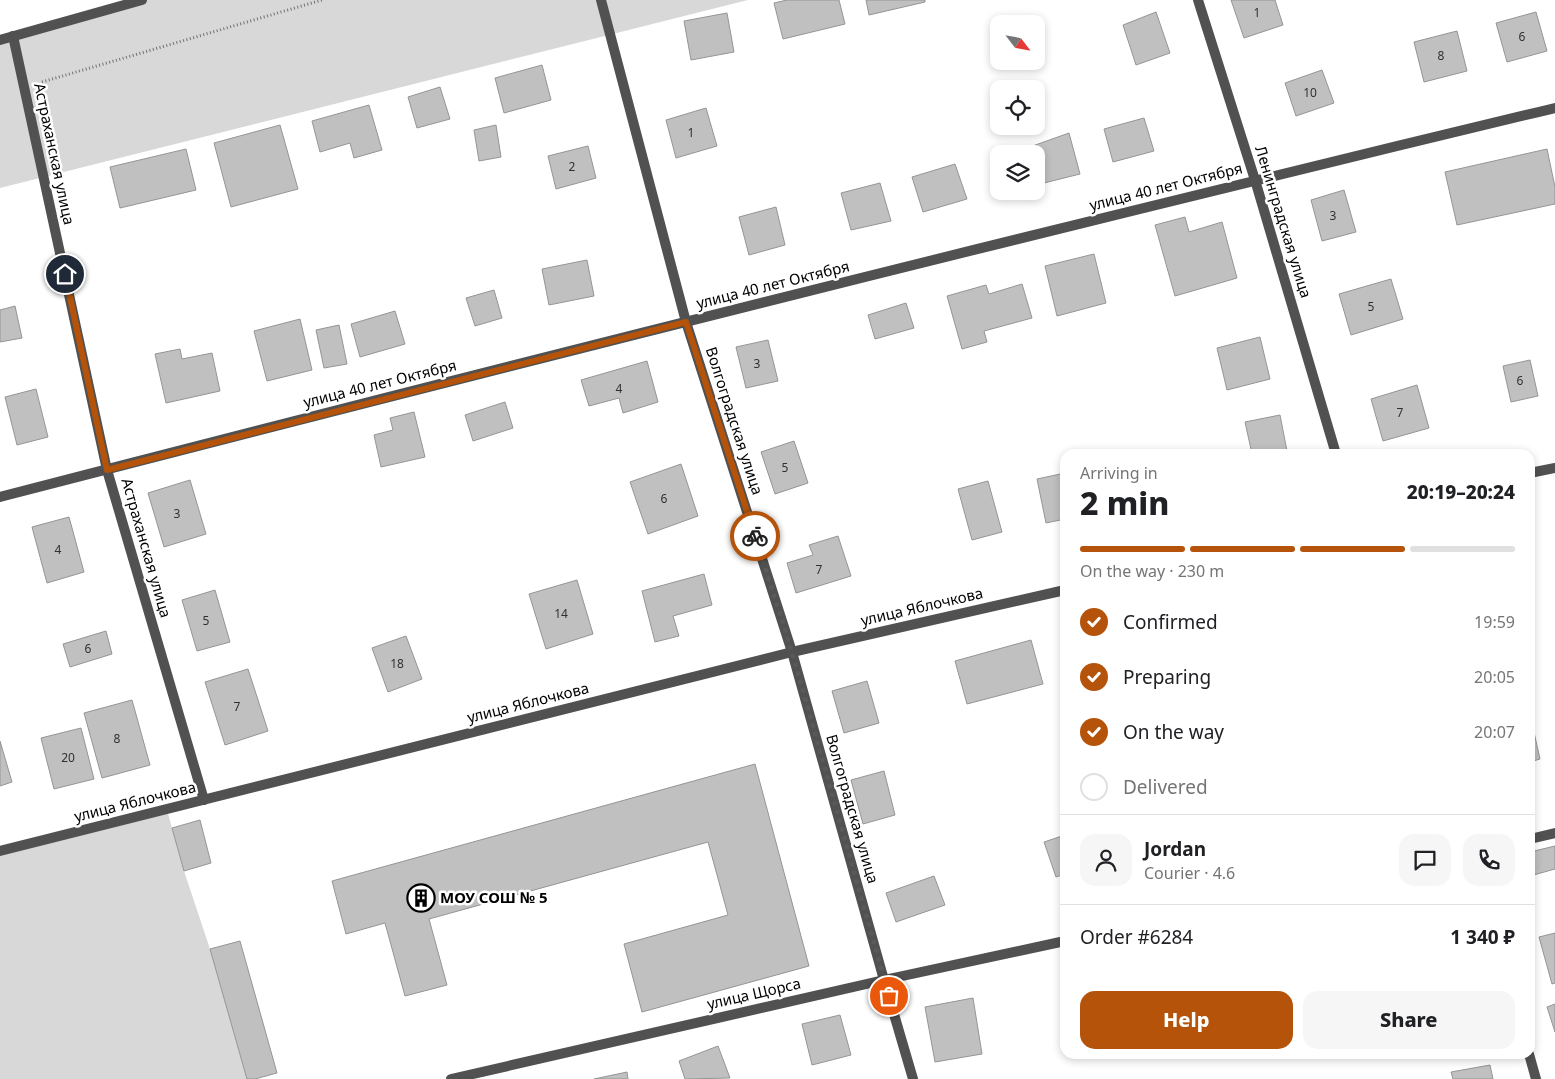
<!DOCTYPE html>
<html lang="en">
<head>
<meta charset="utf-8">
<style>
	:root { --surface:#fff; --page:#f6f6f6; --text:#202124; --muted:#757577; --line:#e0e0e0; --accent:#b45309 }
	body { margin:0; font-family:"Noto Sans",sans-serif; background:var(--page); color:var(--text); height:100vh; display:flex; flex-direction:column; font-size:19px; white-space:nowrap }
	* { box-sizing:border-box; margin:0 }
	p { font-size:16px; color:var(--muted) }
	.icon { flex:none; width:28px; height:28px; fill:none; stroke:currentColor; stroke-width:2; stroke-linecap:round; stroke-linejoin:round }
	.map { position:relative; flex:1; overflow:hidden }
	.sheet { position:absolute; left:1060px; top:449px; width:475px; height:610px; display:flex; flex-direction:column; background:var(--surface); border-radius:15px; box-shadow:0 2px 8px #0003 }
	.sheet>* { flex:none }
	.needle { width:32px; rotate:122deg }
	.fabs { position:absolute; left:990px; top:15px; display:grid; gap:10px }
	.fabs a { display:grid; place-items:center; width:55px; height:55px; border-radius:10px; background:var(--surface); box-shadow:0 2px 8px #0003; font-size:25px }
	.pin { position:absolute; display:grid; place-items:center; width:42px; height:42px; color:#fff; margin:-21px; border:2px solid #fff; border-radius:50%; box-shadow:0 1px 5px #0007 }
	.courier { position:absolute; display:grid; place-items:center; width:50px; height:50px; margin:-25px; border:4px solid #b45309; border-radius:50%; background:#fff; color:#222; box-shadow:0 1px 6px #0007 }
	.summary em { font-style:normal; font-weight:800 }
	.summary div { display:flex; flex-direction:column-reverse }
	.summary { display:flex; align-items:center; justify-content:space-between; height:85px; padding:0 20px }
	h1 { font-size:32px; font-weight:800; line-height:38px }
	.bar { display:grid; grid-template-columns:repeat(4,1fr); gap:8px 5px; align-content:center; height:60px; padding:0 20px }
	.bar i { height:6px; border-radius:4px; background:var(--line) }
	.bar .on { background:var(--accent) }
	.bar p { grid-column:span 4 }
	.line { display:flex; align-items:center; gap:12px; padding:0 20px; border-top:1px solid var(--line) }
	.line div { flex:1 }
	.round { display:grid; place-items:center; flex:none; width:52px; height:52px; border-radius:15px; background:var(--page) }
	ol { padding:0 20px; list-style:none }
	li { display:flex; align-items:center; gap:15px; height:55px }
	li p { margin-inline-start:auto }
	li .icon { padding:5px; border-radius:50%; background:var(--accent); color:#fff; stroke-width:4 }
	li:last-child { color:var(--muted) }
	li i { width:28px; height:28px; border:2px solid var(--line); border-radius:50% }
	.cta { display:flex; gap:10px; margin-top:auto; padding:10px 20px }
	.cta a { flex:1; height:58px; border-radius:15px; background:var(--accent); color:#fff; font-size:20px; font-weight:800; line-height:58px; text-align:center }
	.cta a+a { background:var(--page); color:var(--text) }
	.map>svg:first-child { display:block }
</style>
</head>
<body>
<div class="map">
<svg width="1555" height="1079" viewBox="0 0 1555 1079">
	<rect width="100%" height="100%" fill="#fff"/>
	<g fill="#d8d8d8">
		<path d="M142,0H748L0,188V40Z"/>
		<path d="M167,810L184,871L210,949L247,1079H0V851Z"/>
	</g>
	<g fill="#c0c0c0" stroke="#959595">
		<path d="M787,0H839L845,24L783,39L774,3Z"/>
		<path d="M866,0H925V2L869,15Z"/>
		<path d="M1231,0H1275L1283,25L1244,38Z"/>
		<path d="M1156,12L1170,53L1136,65L1123,25Z"/>
		<path d="M1536,12L1547,51L1507,62L1496,23Z"/>
		<path d="M727,13L734,52L691,60L684,21Z"/>
		<path d="M1457,31L1467,71L1424,82L1414,42Z"/>
		<path d="M542,65L551,100L504,113L495,78Z"/>
		<path d="M1322,70L1334,103L1296,116L1285,83Z"/>
		<path d="M440,87L450,119L417,128L408,97Z"/>
		<path d="M369,105L382,150L354,158L350,143L320,152L312,121Z"/>
		<path d="M706,108L717,146L676,158L666,120Z"/>
		<path d="M1144,118L1154,151L1113,162L1104,129Z"/>
		<path d="M280,125L298,189L231,207L214,143Z"/>
		<path d="M496,125L501,157L479,161L474,130Z"/>
		<path d="M1069,133L1080,174L1036,185V154L1013,153Z"/>
		<path d="M588,146L596,178L556,189L548,156Z"/>
		<path d="M186,149L196,190L120,208L110,167Z"/>
		<path d="M1547,149L1555,187V204L1457,225L1445,172Z"/>
		<path d="M955,164L967,199L923,212L912,177Z"/>
		<path d="M880,183L891,221L851,230L841,193Z"/>
		<path d="M1344,190L1356,232L1322,241L1311,200Z"/>
		<path d="M776,207L785,245L749,255L739,217Z"/>
		<path d="M1185,217L1189,232L1222,222L1237,278L1175,296L1155,225Z"/>
		<path d="M1094,254L1106,303L1057,316L1045,266Z"/>
		<path d="M587,260L594,296L549,305L542,269Z"/>
		<path d="M1391,279L1403,319L1351,335L1339,294Z"/>
		<path d="M1022,284L1032,318L984,331L987,342L962,349L947,296L986,285L989,294Z"/>
		<path d="M494,290L502,318L475,326L466,298Z"/>
		<path d="M906,303L914,328L875,339L868,315Z"/>
		<path d="M15,306L22,338L0,342V310Z"/>
		<path d="M395,311L405,344L360,357L351,324Z"/>
		<path d="M300,319L312,370L267,381L254,331Z"/>
		<path d="M339,325L347,364L324,368L316,330Z"/>
		<path d="M1260,337L1270,379L1227,390L1217,348Z"/>
		<path d="M768,340L778,381L746,388L736,347Z"/>
		<path d="M180,349L182,359L212,353L220,391L166,403L155,354Z"/>
		<path d="M1530,360L1538,396L1511,402L1503,366Z"/>
		<path d="M647,361L658,402L623,413L619,398L589,406L581,380Z"/>
		<path d="M1417,385L1429,428L1383,441L1371,399Z"/>
		<path d="M36,389L48,437L17,445L5,397Z"/>
		<path d="M505,402L513,428L473,441L465,415Z"/>
		<path d="M414,412L425,457L381,467L374,435L393,430L390,418Z"/>
		<path d="M1280,415L1287,451L1276,454H1252L1245,422Z"/>
		<path d="M794,441L808,483L775,494L761,452Z"/>
		<path d="M681,464L698,516L648,534L630,482Z"/>
		<path d="M1065,473V519L1046,523L1037,479Z"/>
		<path d="M190,480L206,534L164,547L148,493Z"/>
		<path d="M988,481L1002,532L972,540L958,489Z"/>
		<path d="M69,517L84,572L47,583L32,527Z"/>
		<path d="M838,536L851,576L796,593L787,563L813,555L809,545Z"/>
		<path d="M704,574L712,605L673,616L679,636L655,642L642,591Z"/>
		<path d="M577,580L593,634L546,649L529,594Z"/>
		<path d="M215,590L230,642L197,651L182,600Z"/>
		<path d="M106,631L112,654L70,667L63,644Z"/>
		<path d="M406,636L422,679L388,692L372,648Z"/>
		<path d="M1031,640L1043,684L967,704L955,661Z"/>
		<path d="M248,669L268,731L225,745L205,682Z"/>
		<path d="M867,681L879,723L844,733L832,691Z"/>
		<path d="M132,700L150,765L102,778L84,713Z"/>
		<path d="M1530,719H1531L1540,759L1530,762Z"/>
		<path d="M81,728L94,779L54,789L41,738Z"/>
		<path d="M0,741L12,782L0,786Z"/>
		<path d="M755,764L809,966L642,1012L624,944L728,915L708,842L429,919L447,985L405,996L385,923L346,934L332,881Z"/>
		<path d="M884,771L895,815L863,824L851,780Z"/>
		<path d="M200,820L211,863L184,871L172,828Z"/>
		<path d="M1065,835V874L1056,877L1044,842Z"/>
		<path d="M1555,846V869L1530,876V852Z"/>
		<path d="M934,876L945,905L896,922L886,893Z"/>
		<path d="M1555,933V983L1552,984L1539,937Z"/>
		<path d="M240,941L277,1073L255,1079H247L210,949Z"/>
		<path d="M973,998L982,1054L935,1062L925,1007Z"/>
		<path d="M1555,1004V1032L1547,1007Z"/>
		<path d="M840,1015L851,1055L812,1065L802,1024Z"/>
		<path d="M718,1046L730,1078L685,1079L679,1061Z"/>
		<path d="M1490,1065L1493,1079H1453L1451,1072Z"/>
		<path d="M627,1072L628,1079H594Z"/>
	</g>
	<g fill="none" stroke-linecap="round" stroke-linejoin="round">
		<path stroke="#737373" stroke-width="3" stroke-dasharray="1 2.5" stroke-linecap="butt" d="M42,82L322,0"/>
		<g stroke="#515151" stroke-width="10">
			<path d="M601,0L686,322L792,652L884,980L913,1079"/>
			<path d="M1198,0L1255,180L1336,454"/>
			<path d="M13,36L107,470L204,800"/>
			<path d="M1530,473L1555,468"/>
			<path d="M0,497C517,363 1035,233 1555,108"/>
			<path d="M1530,839L1555,833"/>
			<path d="M0,851L792,652L1065,590"/>
			<path d="M1529,1054L1536,1079"/>
			<path d="M451,1079L884,980L1065,941"/>
		</g>
		<path stroke="#515151" stroke-width="10" d="M0,40L142,0"/>
	</g>
	<g fill="none" stroke-linecap="round" stroke-linejoin="round">
		<path stroke="#595959" stroke-width="5" stroke-dasharray="0 9" d="M755,536L792,652L889,996"/>
		<path stroke="#b45309" stroke-width="6" d="M65,274L107,470L686,322L755,536"/>
	</g>
	<defs>
		<g id="building-ring" transform="scale(1.4375)"><circle r="9.5" fill="#fff" stroke="#000" stroke-width="1.5"/><path d="M-4-6H4V6H1V3H-1V6H-4ZM-2.5-4.3h1.7v1.8h-1.7ZM.8-4.3h1.7v1.8H.8ZM-2.5-1h1.7V.8h-1.7ZM.8-1h1.7V.8H.8Z" fill="#000"/></g>
	</defs>
	<g fill-rule="evenodd">
		<use href="#building-ring" x="421" y="898"/>
	</g>
	<g text-anchor="middle" stroke-width="5" stroke-linejoin="round" paint-order="stroke">
		<g font-size="12" fill="#303030">
			<text x="1257" y="17">1</text>
			<text x="1522" y="41">6</text>
			<text x="1441" y="60">8</text>
			<text x="1310" y="97">10</text>
			<text x="691" y="137">1</text>
			<text x="572" y="171">2</text>
			<text x="1333" y="220">3</text>
			<text x="1371" y="311">5</text>
			<text x="757" y="368">3</text>
			<text x="1520" y="385">6</text>
			<text x="619" y="393">4</text>
			<text x="1400" y="417">7</text>
			<text x="785" y="472">5</text>
			<text x="664" y="503">6</text>
			<text x="177" y="518">3</text>
			<text x="58" y="554">4</text>
			<text x="819" y="574">7</text>
			<text x="561" y="618">14</text>
			<text x="206" y="625">5</text>
			<text x="88" y="653">6</text>
			<text x="397" y="668">18</text>
			<text x="237" y="711">7</text>
			<text x="117" y="743">8</text>
			<text x="68" y="762">20</text>
		</g>
		<g font-size="15" fill="#000" stroke="#fff">
			<text transform="translate(54 154) rotate(78)" y="5">Астраханская улица</text>
			<text transform="translate(1166 187) rotate(-14)" y="5">улица 40 лет Октября</text>
			<text transform="translate(1283 222) rotate(73)" y="5">Ленинградская улица</text>
			<text transform="translate(773 285) rotate(-14)" y="5">улица 40 лет Октября</text>
			<text transform="translate(380 384) rotate(-14)" y="5">улица 40 лет Октября</text>
			<text transform="translate(734 421) rotate(72)" y="5">Волгоградская улица</text>
			<text transform="translate(146 548) rotate(74)" y="5">Астраханская улица</text>
			<text transform="translate(922 607) rotate(-13)" y="5">улица Яблочкова</text>
			<text transform="translate(528 703) rotate(-14)" y="5">улица Яблочкова</text>
			<text transform="translate(135 802) rotate(-14)" y="5">улица Яблочкова</text>
			<text transform="translate(852 809) rotate(74)" y="5">Волгоградская улица</text>
			<text transform="translate(754 994) rotate(-13)" y="5">улица Щорса</text>
		</g>
		<g font-size="15" font-weight="bold" fill="#000" stroke="#fff" text-anchor="start">
			<text x="440" y="903">МОУ СОШ № 5</text>
		</g>
	</g>
</svg>
<div class="fabs">
<a><svg class="needle" viewBox="-14 -14 28 28"><path d="M0-13l5 13h-10z" fill="#e53935"/><path d="M0 13l5-13h-10z" fill="#757577"/></svg></a>
<a><svg class="icon" aria-label="locate" viewBox="0 0 24 24"><circle cx="12" cy="12" r="6"/><path d="M12 2v4M12 18v4M2 12h4M18 12h4"/></svg></a>
<a><svg class="icon" aria-label="layers" viewBox="0 0 24 24"><path d="M12 4l9 5-9 5-9-5zM3 14l9 5 9-5"/></svg></a>
</div>
<div class="pin" style="left:889px;top:996px;background:#ea580c"><svg class="icon" aria-label="bag" viewBox="0 0 24 24"><path d="M5 8h14l-1 12H6zM9 8a3 3 0 0 1 6 0"/></svg></div>
<div class="pin" style="left:65px;top:274px;background:#1f2937"><svg class="icon" aria-label="home" viewBox="0 0 24 24"><path d="M3 11l9-7 9 7M6 9v11h12V9"/></svg></div>
<div class="courier" style="left:755px;top:536px"><svg class="icon" aria-label="bike" viewBox="0 0 24 24"><circle cx="6" cy="16" r="4"/><circle cx="18" cy="16" r="4"/><path d="M6 16l4-8h5l3 8M10 8l3 8H6M13 5h3"/></svg></div>
<section class="sheet">
<div class="summary"><div><h1>2 min</h1><p>Arriving in</p></div><em>20:19–20:24</em></div>
<div class="bar"><i class="on"></i><i class="on"></i><i class="on"></i><i></i><p>On the way · 230 m</p></div>
<ol>
<li><svg class="icon" aria-label="check" viewBox="0 0 24 24"><path d="M5 12l5 5 9-10"/></svg>Confirmed<p>19:59</p></li>
<li><svg class="icon" aria-label="check" viewBox="0 0 24 24"><path d="M5 12l5 5 9-10"/></svg>Preparing<p>20:05</p></li>
<li><svg class="icon" aria-label="check" viewBox="0 0 24 24"><path d="M5 12l5 5 9-10"/></svg>On the way<p>20:07</p></li>
<li><i></i>Delivered</li>
</ol>
<div class="line" style="height:90px"><a class="round"><svg class="icon" aria-label="person" viewBox="0 0 24 24"><circle cx="12" cy="8" r="4"/><path d="M4 21q1-7 8-7t8 7"/></svg></a><div><b>Jordan</b><p>Courier · 4.6</p></div><a class="round"><svg class="icon" aria-label="chat" viewBox="0 0 24 24"><path d="M4 5h16v11H9l-5 4z"/></svg></a><a class="round"><svg class="icon" aria-label="phone" viewBox="0 0 24 24"><path d="M5 4h4l2 5-3 2q2 4 5 5l2-3 5 2v4C11 20 4 13 5 4z"/></svg></a></div>
<div class="line" style="height:65px"><div>Order #6284</div><b>1 340 ₽</b></div>
<div class="cta"><a>Help</a><a>Share</a></div>
</section>
</div>
</body>
</html>
